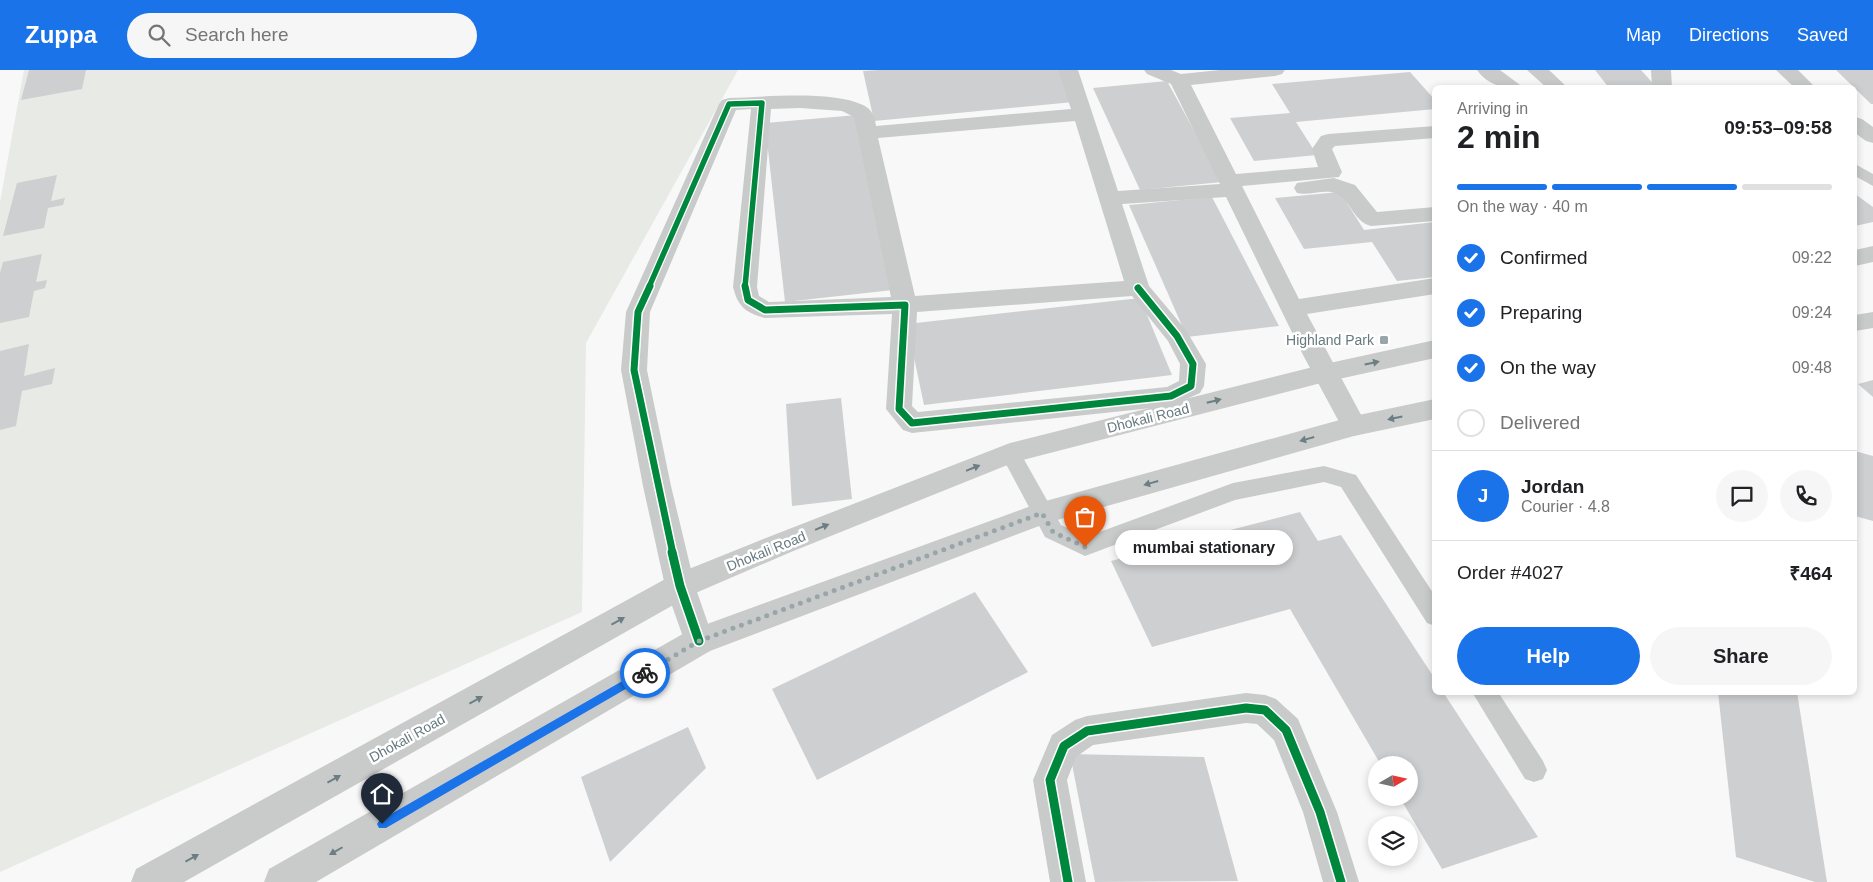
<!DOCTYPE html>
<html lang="en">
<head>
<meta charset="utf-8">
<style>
	:root { --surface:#fff; --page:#f6f6f6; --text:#202124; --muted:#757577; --line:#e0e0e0; --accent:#1a73e8 }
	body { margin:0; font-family:Arial,sans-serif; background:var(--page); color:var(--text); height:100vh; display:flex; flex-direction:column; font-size:19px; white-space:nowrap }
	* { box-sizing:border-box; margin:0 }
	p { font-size:16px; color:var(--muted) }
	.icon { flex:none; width:28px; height:28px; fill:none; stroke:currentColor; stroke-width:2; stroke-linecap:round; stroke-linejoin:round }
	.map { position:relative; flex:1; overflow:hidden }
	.sheet { position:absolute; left:1432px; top:15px; width:425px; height:610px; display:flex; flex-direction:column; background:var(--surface); border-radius:8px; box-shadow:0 2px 8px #0003 }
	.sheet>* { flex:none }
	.needle { width:32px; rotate:81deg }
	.buttons { position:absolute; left:1368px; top:686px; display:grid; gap:10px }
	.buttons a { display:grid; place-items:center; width:50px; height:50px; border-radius:50%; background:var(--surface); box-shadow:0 2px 8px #0003; font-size:25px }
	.pin { position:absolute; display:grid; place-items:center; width:42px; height:42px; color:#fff; margin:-51px -21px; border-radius:50% 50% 50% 0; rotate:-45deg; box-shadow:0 0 5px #0007 }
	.pin .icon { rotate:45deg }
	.courier { position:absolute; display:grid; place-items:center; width:50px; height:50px; margin:-25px; border:4px solid #1a73e8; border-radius:50%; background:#fff; color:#222; box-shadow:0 1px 6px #0007 }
	.bubble { position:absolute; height:35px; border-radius:18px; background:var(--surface); box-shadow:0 2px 8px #0003; font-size:16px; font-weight:600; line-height:35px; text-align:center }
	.summary em { font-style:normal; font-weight:600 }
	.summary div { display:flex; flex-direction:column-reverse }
	.summary { display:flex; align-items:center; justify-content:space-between; height:85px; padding:0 25px }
	h1 { font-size:32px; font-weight:600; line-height:38px }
	.bar { display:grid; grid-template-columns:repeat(4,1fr); gap:8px 5px; align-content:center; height:60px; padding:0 25px }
	.bar i { height:6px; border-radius:4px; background:var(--line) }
	.bar .on { background:var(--accent) }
	.bar p { grid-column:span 4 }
	.line { display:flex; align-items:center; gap:12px; padding:0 25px; border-top:1px solid var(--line) }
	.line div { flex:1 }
	.round { display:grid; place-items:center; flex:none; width:52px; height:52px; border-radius:26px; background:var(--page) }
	ol { padding:0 25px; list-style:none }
	li { display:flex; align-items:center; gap:15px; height:55px }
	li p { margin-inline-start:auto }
	li .icon { padding:5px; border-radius:50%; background:var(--accent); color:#fff; stroke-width:4 }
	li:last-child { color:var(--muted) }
	li i { width:28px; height:28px; border:2px solid var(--line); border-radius:50% }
	.button { display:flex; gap:10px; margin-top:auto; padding:10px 25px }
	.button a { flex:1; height:58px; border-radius:30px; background:var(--accent); color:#fff; font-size:20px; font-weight:600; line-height:58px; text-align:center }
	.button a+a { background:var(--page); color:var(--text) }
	header { display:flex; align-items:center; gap:30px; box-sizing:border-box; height:70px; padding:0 25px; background:var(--accent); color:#fff }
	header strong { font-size:24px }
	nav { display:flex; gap:28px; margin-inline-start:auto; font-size:18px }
	.search { width:350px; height:45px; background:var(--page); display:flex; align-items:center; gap:12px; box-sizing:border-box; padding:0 18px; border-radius:28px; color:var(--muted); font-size:19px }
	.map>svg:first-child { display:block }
</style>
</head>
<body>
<header>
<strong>Zuppa</strong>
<div class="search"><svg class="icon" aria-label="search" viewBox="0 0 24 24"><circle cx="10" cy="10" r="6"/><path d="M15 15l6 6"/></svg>Search here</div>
<nav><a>Map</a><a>Directions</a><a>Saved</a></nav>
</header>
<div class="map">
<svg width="1873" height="812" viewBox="0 0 1873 812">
	<rect width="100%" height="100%" fill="#f8f8f8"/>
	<path fill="#e8eae6" d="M24,0H738L586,273L582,542L0,802V132Z"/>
	<g fill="#cecfd0">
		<path d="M29,0H86L82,19L21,30Z"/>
		<path d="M878,0H1060L1074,32L874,51L863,1Z"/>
		<path d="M1595,0H1641L1657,18H1609Z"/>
		<path d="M1836,0H1873V34H1871Z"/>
		<path d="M1410,2L1435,30V39L1296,52L1317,85L1254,91L1230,48L1290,43L1272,14Z"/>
		<path d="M1167,11L1222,112L1140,120L1093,18Z"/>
		<path d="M857,45L893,220L785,232L765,53Z"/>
		<path d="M57,105L51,131L65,128L63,135L48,138L44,158L3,166L17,113Z"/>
		<path d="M1340,122L1364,160L1435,152V207L1397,211L1372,172L1304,179L1275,128Z"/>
		<path d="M1855,124L1873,137V152L1855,156Z"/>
		<path d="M1212,127L1279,256L1187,267L1129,135Z"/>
		<path d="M42,184L36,212L47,210L45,218L34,221L29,247L0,253V203L3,192Z"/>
		<path d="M1140,228L1172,305L924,335L907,254Z"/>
		<path d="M29,274L24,306L55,298L52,314L22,321L16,356L0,360V281Z"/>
		<path d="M1873,310V327L1858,314Z"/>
		<path d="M841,328L852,429L792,436L786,334Z"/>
		<path d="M1855,381L1873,386V451L1855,446Z"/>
		<path d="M1300,442L1318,471L1341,465L1435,609V622H1443L1538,767L1442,799L1400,728H1409V695H1381L1290,539L1152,577L1111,491Z"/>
		<path d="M975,522L1028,602L817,710L772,619Z"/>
		<path d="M1718,622H1797L1827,812H1815L1736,787Z"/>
		<path d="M688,657L706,698L610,792L581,707Z"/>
		<path d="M1070,684L1204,687L1238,811L1095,812Z"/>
	</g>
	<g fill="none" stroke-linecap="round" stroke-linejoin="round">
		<g fill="#c9cbcb" fill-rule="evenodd">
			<path d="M1855,94L1873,104V116L1855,106Z"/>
			<path d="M1010,375L1017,377L1061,455L1086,467L1233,413L1324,396L1356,405L1435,526V556L1427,553L1341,417L1324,412L1235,430L1085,486L1045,467L1000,383L1003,377Z"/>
			<path d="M1472,622H1498L1543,691L1547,700L1543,709L1534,712L1525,709Z"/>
		</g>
		<g fill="#c9cbcb" fill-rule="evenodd">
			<path d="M1058,0H1078L1118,121L1220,114L1171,14L1147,4L1144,0H1171L1181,4L1220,0H1285L1282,4L1275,6L1191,15L1236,104L1318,97L1312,79L1321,66L1328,64L1435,56V68L1335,76L1332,79L1342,102L1339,107L1242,116L1299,229L1435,208V224L1307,244L1367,356L1363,363L1354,366L1345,363L1303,285L1226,127L1122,134L1149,216L1186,260L1206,294L1204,316L1200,323L1171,336L912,363L903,360L886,339L892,244L765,248C746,243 738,237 733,217L751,39L736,40L650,242L647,300L671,416L695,516L714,571L710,581L699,585L688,581L665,516L643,416L621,300L626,242L719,34L722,30L729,28C765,27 831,20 863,35C872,39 875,47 876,56L1071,39ZM800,38L842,41L854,47L891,227L769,232L759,226L757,217L771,39ZM1075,51L1124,211L915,226L878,68ZM1132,226L1168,271L1180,294L1179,311L1167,317L918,342L912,336L917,242Z"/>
			<path d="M1477,0H1500L1524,18C1506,18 1489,17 1477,0Z"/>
			<path d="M1527,0H1549L1568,18H1547Z"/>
			<path d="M1651,0H1671L1672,18H1652Z"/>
			<path d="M1776,0H1798L1816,18H1795Z"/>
			<path d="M1855,47L1862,49L1873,57V73L1866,71L1855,63Z"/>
			<path d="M1334,108L1355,115L1377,142L1435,137V151L1371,156C1354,152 1351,131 1337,124C1326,118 1310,126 1297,123L1294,118L1297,113Z"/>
			<path d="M1246,623L1265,625L1276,629L1298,649L1337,742L1359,812H1323L1303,742L1274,670L1257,654L1246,653L1093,675L1076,687L1067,710L1086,812H1050L1033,710L1052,665L1075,650L1087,646Z"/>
		</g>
		<g fill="#c9cbcb" fill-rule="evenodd">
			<path d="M1873,176V192L1855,196V180Z"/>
			<path d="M1873,242V258L1855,261V245Z"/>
			<path d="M1435,270V288L1325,312L1015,392L791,482L691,525L184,812H131L136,799L669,507L771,466L1010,373L1325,294Z"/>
			<path d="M1435,329V349L1354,366L1047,453L710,581L316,812H264L269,799L688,561L1042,432L1354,346Z"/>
		</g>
		<g stroke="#fff" stroke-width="8">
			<path id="cycleway-far2" d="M649,217L729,34L762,33L745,217"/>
		</g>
		<g stroke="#fff" stroke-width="10">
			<g id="cycleway-far1">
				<path d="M650,216L638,242L634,300L673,484"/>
				<path d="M745,216L748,230L765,240L905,235L899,339L912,353L1171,326L1191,316L1193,294L1177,266L1138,218"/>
			</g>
		</g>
		<g stroke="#fff" stroke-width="12">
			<g id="cycleway">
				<path d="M672,482L680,516L699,571"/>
				<path d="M1068,812L1050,710L1064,676L1087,661L1246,638L1265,640L1286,660L1320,742L1341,812"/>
			</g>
		</g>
		<use href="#cycleway-far2" stroke="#00873e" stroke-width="5.5"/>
		<use href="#cycleway-far1" stroke="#00873e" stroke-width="7"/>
		<use href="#cycleway" stroke="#00873e" stroke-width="9"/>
	</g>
	<defs><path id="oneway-solid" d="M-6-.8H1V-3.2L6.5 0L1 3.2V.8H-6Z" transform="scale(1.25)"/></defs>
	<g fill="#6b7e83">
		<use href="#oneway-solid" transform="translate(1372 293) rotate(-12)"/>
		<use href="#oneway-solid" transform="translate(1214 331) rotate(-14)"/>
		<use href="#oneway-solid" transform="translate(1395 348) rotate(168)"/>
		<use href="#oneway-solid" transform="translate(1307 369) rotate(164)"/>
		<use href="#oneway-solid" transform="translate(973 398) rotate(-22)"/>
		<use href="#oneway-solid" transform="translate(1151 413) rotate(164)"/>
		<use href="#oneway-solid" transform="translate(822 457) rotate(-22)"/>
		<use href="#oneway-solid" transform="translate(618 551) rotate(-29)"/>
		<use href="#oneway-solid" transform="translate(476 630) rotate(-29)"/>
		<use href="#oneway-solid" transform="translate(334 709) rotate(-29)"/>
		<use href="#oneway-solid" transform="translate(336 781) rotate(150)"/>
		<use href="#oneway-solid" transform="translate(192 788) rotate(-29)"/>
	</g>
	<path fill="#1a73e8" d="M645,598L650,603L648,606L386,758H379L377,754L379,751Z"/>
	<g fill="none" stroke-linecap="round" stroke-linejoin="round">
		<path stroke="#99a6a9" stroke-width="5" stroke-dasharray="0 9" d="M645,603L699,571L1042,443L1053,462L1085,477"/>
	</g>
	<rect fill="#99a6a9" stroke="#fff" stroke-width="2" x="1379" y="265" width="10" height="10" rx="2.5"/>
	<g text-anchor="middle" stroke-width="5" stroke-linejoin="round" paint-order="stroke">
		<g font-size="14" fill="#667a7f" stroke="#fff" text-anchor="end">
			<text x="1374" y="275">Highland Park</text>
		</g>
		<g font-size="14" fill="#667a7f" stroke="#fff">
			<text transform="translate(1148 348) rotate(-14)" y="5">Dhokali Road</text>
			<text transform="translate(766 481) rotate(-22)" y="5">Dhokali Road</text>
			<text transform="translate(407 668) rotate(-29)" y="5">Dhokali Road</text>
		</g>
	</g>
</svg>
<div class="buttons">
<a><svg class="needle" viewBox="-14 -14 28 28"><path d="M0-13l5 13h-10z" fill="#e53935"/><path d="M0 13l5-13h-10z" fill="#757577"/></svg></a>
<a><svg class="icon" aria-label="layers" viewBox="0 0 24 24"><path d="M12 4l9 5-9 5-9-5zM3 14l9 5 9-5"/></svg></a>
</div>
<div class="pin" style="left:1085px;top:477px;background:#ea580c"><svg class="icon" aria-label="bag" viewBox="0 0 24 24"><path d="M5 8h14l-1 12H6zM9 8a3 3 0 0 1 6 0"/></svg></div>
<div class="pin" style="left:382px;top:754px;background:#1f2937"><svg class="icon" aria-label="home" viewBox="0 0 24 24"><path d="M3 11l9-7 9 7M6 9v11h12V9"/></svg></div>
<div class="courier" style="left:645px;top:603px"><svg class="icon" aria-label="bike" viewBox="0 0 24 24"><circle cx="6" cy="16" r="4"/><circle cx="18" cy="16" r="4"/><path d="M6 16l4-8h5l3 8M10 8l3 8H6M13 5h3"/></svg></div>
<div class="bubble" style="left:1115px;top:460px;width:178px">mumbai stationary</div>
<section class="sheet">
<div class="summary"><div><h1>2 min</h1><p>Arriving in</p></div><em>09:53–09:58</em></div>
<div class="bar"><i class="on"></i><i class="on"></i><i class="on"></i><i></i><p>On the way · 40 m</p></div>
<ol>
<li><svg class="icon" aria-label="check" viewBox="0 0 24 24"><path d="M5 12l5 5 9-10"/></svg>Confirmed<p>09:22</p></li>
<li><svg class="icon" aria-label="check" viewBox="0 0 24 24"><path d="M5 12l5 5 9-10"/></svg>Preparing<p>09:24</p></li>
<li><svg class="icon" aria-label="check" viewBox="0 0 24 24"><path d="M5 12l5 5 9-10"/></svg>On the way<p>09:48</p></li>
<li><i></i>Delivered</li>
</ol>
<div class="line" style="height:90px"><b class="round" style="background:var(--accent);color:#fff">J</b><div><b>Jordan</b><p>Courier · 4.8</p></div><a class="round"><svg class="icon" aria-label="chat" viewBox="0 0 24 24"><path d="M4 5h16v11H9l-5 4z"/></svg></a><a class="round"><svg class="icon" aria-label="phone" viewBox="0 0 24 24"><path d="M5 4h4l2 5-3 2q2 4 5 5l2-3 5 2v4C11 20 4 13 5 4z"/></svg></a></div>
<div class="line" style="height:65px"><div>Order #4027</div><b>₹464</b></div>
<div class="button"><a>Help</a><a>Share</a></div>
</section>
</div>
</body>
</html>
